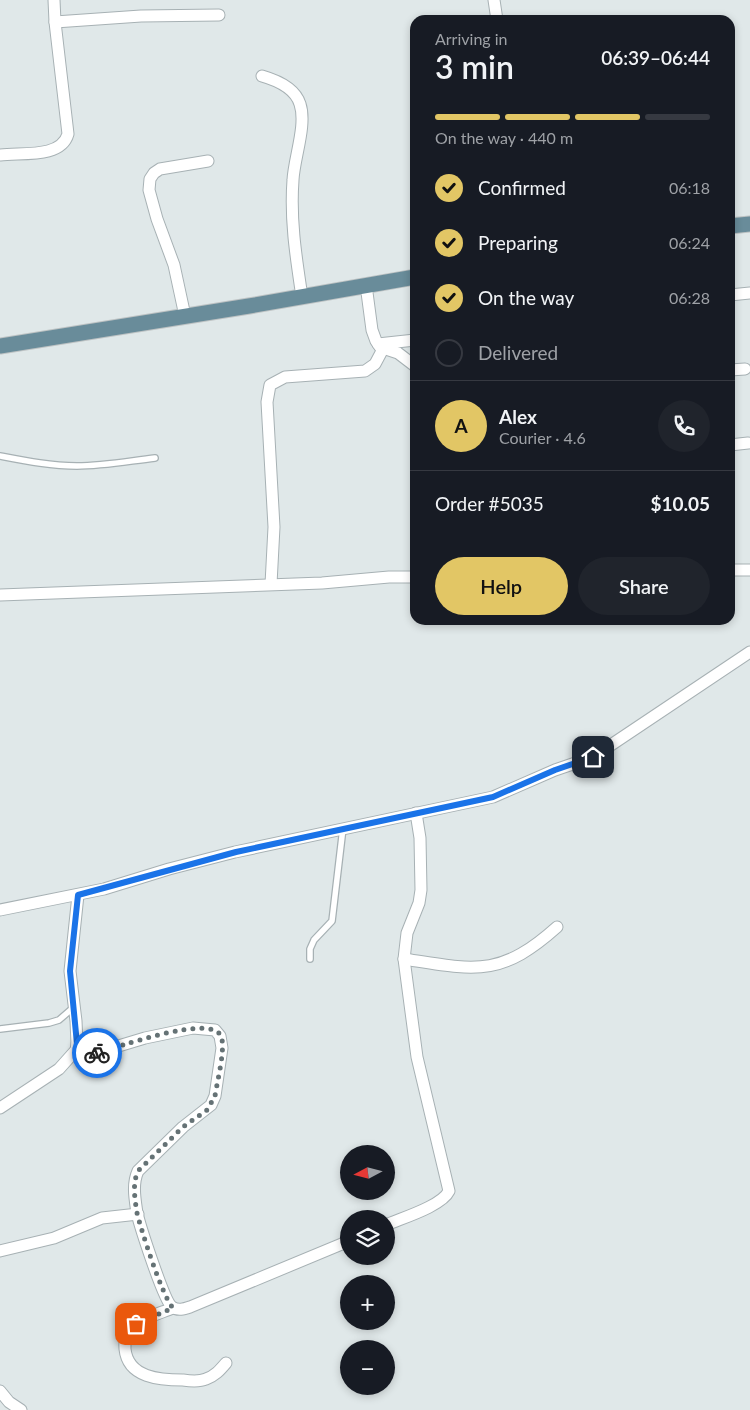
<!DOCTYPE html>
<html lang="en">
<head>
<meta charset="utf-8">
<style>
	:root { --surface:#171b24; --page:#20242c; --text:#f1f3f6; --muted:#9ea1a6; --line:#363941; --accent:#e2c665 }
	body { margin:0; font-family:Lato,sans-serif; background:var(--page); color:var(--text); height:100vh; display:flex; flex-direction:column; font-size:19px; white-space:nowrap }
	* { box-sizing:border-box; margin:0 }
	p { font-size:16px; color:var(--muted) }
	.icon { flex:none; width:28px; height:28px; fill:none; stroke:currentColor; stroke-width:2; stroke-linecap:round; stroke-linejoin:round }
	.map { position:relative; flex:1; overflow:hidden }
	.details { position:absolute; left:410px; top:15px; width:325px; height:610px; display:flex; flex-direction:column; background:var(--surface); border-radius:15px; box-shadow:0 2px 8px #0003 }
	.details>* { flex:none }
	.needle { width:32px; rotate:263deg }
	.controls { position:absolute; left:340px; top:1145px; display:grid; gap:10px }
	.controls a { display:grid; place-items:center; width:55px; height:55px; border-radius:50%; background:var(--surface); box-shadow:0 2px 8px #0003; font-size:25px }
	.pin { position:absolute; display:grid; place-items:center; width:42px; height:42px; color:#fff; margin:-21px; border-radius:10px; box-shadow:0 2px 8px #0006 }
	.courier { position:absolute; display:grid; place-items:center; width:50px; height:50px; margin:-25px; border:4px solid #1a73e8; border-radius:50%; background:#fff; color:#222; box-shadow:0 1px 6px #0007 }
	.summary em { font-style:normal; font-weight:600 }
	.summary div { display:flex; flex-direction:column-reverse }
	.summary { display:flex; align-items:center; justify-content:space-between; height:85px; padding:0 25px }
	h1 { font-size:32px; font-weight:600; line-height:38px }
	.bar { display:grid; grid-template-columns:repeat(4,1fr); gap:8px 5px; align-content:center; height:60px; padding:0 25px }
	.bar i { height:6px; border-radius:4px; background:var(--line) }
	.bar .selected { background:var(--accent) }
	.bar p { grid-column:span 4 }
	.line { display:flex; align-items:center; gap:12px; padding:0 25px; border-top:1px solid var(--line) }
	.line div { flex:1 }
	.round { display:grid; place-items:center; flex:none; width:52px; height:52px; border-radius:26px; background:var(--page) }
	ol { padding:0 25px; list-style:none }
	li { display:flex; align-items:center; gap:15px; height:55px }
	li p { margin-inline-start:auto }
	li .icon { padding:5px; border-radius:50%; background:var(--accent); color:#111; stroke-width:4 }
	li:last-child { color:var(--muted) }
	li i { width:28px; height:28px; border:2px solid var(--line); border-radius:50% }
	.action { display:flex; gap:10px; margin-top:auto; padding:10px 25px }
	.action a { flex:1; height:58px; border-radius:30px; background:var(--accent); color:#111; font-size:20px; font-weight:600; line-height:58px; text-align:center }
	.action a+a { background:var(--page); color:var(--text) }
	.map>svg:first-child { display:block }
</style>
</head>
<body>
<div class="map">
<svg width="750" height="1410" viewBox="0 0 750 1410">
	<rect width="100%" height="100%" fill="#e0e8e9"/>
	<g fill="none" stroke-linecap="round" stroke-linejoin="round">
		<g stroke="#a7b1b4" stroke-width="8">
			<g id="lane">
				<path d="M0,456C26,461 51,466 77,466C103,466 129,461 155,458"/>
				<path d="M310,959V949L314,940L332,921L343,828"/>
				<path d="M0,1029L49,1023L59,1020L74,1007"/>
			</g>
		</g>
		<g stroke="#a7b1b4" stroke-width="13">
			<g id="street">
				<path d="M494,0L497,20"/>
				<path d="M55,22L141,16L219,15"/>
				<path d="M262,76C276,80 295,88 300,104C307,125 294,158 293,180C290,220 296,257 302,297"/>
				<path d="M0,155C20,152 61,159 68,134L55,22L54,0"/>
				<path d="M366,285L372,330L376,341L380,347L398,353L415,366"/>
				<path d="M730,295L750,293"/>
				<path d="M185,316L174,265L157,219L149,190L150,179L154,173L160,169L208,161"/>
				<path d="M378,344L415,340"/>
				<path d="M730,370L745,369"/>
				<path d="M730,445L748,443"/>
				<path d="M730,570H750"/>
				<path d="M271,584L274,527L267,402L270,385L285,377L365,371L375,364L383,349"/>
				<path d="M0,595L322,583L389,577H415"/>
				<path d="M0,910L104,889L169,869L235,852L493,797L555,770L593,757L750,652"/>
				<path d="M404,959C475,970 500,978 557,927"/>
				<path d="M77,1044L82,1051L92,1054L145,1038L193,1028L215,1030L220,1036L222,1048L215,1096L211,1105L183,1127L138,1171C132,1184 135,1199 137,1213C140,1226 164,1301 172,1307C178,1311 184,1309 190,1307L349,1241"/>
				<path d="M0,1108L59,1069L76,1050L77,1044L76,1021L70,971L78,895"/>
				<path d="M386,1225C402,1218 442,1206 449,1191L417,1057L404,959L407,933L419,903L421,890L420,838L416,813"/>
				<path d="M0,1251L54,1238L102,1218L138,1214"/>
				<path d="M173,1308C161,1313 144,1317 134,1326C127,1332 124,1339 125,1349C128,1378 160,1380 183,1380C190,1381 199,1382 206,1379C215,1376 220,1370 226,1363"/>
				<path d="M0,1391L9,1402L21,1410"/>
			</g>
		</g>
		<g stroke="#bdc2c3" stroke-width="17">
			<g id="primary">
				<path d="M730,226L750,224"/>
				<path d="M0,346L249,306L415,277"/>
			</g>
		</g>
		<use href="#lane" stroke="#fff" stroke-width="5.5"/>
		<use href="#street" stroke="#fff" stroke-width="11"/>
		<use href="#primary" stroke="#698c9a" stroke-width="15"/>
	</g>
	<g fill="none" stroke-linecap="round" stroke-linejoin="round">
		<path stroke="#657275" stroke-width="5" stroke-dasharray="0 9" d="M97,1053C116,1048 211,1013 221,1036C226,1048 217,1082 215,1096L207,1110L183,1127L138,1171C132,1184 135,1200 137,1213C141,1230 163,1298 173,1308L136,1324"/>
		<path stroke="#1a73e8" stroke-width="6" d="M97,1053H85L77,1044L70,971L78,895L236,852L493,797L555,770L593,757"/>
	</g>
</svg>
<div class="controls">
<a><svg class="needle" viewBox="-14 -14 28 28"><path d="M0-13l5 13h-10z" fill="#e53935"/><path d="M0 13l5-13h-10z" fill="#9ea1a6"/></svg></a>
<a><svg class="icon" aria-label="layers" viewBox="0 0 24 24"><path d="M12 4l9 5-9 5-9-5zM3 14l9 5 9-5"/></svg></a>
<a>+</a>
<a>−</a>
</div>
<div class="pin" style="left:136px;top:1324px;background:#ea580c"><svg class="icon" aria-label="bag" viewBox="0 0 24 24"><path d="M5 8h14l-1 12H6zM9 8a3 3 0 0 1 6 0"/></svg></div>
<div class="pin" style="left:593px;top:757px;background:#1f2937"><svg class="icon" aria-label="home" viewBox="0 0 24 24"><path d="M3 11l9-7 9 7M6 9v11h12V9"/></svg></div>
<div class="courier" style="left:97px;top:1053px"><svg class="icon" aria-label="bike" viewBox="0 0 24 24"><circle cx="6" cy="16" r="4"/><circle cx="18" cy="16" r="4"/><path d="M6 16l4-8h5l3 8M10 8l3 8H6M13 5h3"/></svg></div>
<section class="details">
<div class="summary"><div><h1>3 min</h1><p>Arriving in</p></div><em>06:39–06:44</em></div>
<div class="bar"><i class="selected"></i><i class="selected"></i><i class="selected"></i><i></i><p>On the way · 440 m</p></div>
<ol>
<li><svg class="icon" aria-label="check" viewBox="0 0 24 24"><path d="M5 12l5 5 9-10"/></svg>Confirmed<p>06:18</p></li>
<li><svg class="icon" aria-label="check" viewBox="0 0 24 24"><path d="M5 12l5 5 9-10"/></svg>Preparing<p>06:24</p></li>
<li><svg class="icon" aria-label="check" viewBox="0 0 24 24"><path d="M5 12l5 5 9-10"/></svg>On the way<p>06:28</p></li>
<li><i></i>Delivered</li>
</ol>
<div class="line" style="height:90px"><b class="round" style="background:var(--accent);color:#111">A</b><div><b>Alex</b><p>Courier · 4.6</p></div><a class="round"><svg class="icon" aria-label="phone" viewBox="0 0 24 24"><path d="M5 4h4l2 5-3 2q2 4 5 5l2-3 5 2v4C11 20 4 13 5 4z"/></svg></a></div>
<div class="line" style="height:65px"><div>Order #5035</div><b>$10.05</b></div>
<div class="action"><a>Help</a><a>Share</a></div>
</section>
</div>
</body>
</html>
